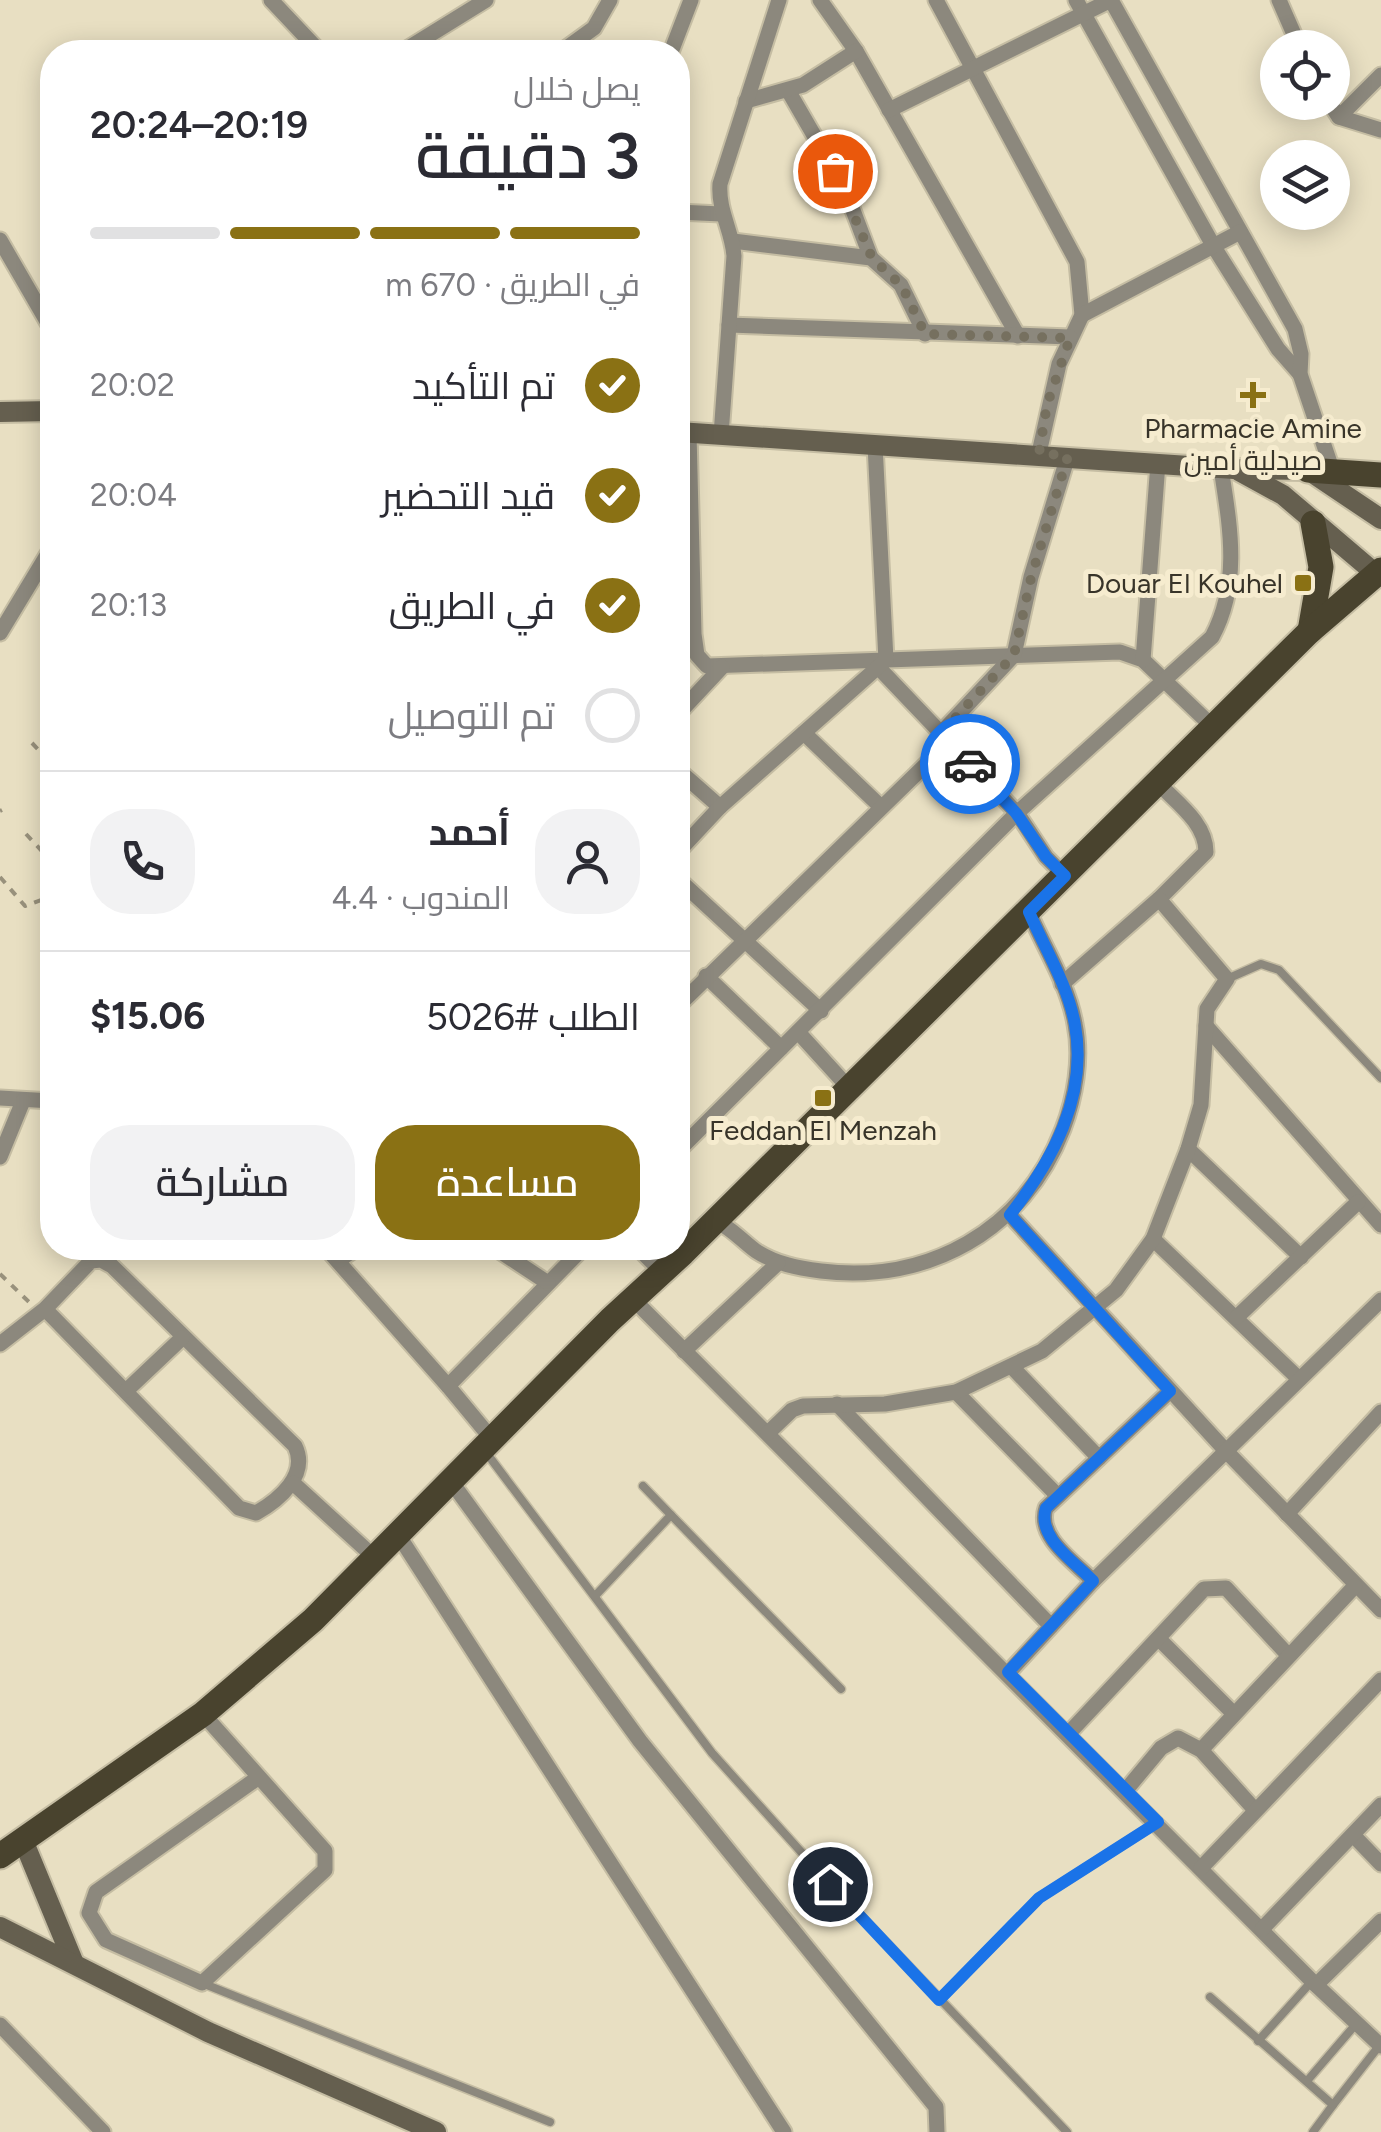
<!DOCTYPE html>
<html lang="ar">
<head>
<meta charset="utf-8">
<style>
	:root { --surface:#fff; --page:#f2f2f3; --text:#2b2b33; --muted:#7c7c81; --line:#e1e1e2; --accent:#8a7114 }
	body { margin:0; font-family:Figtree,Cairo,sans-serif; background:var(--page); color:var(--text); direction:rtl; height:100vh; display:flex; flex-direction:column; font-size:38px; white-space:nowrap }
	* { box-sizing:border-box; margin:0 }
	p { font-size:32px; color:var(--muted) }
	.icon { flex:none; width:55px; height:55px; fill:none; stroke:currentColor; stroke-width:2; stroke-linecap:round; stroke-linejoin:round }
	.map { position:relative; flex:1; overflow:hidden; direction:ltr }
	.details { position:absolute; left:40px; top:40px; width:650px; height:1220px; display:flex; flex-direction:column; background:var(--surface); border-radius:40px; box-shadow:0 5px 25px #0003; direction:rtl }
	.details>* { flex:none }
	.controls { position:absolute; left:1260px; top:30px; display:grid; gap:20px }
	.controls a { display:grid; place-items:center; width:90px; height:90px; border-radius:50%; background:var(--surface); box-shadow:0 5px 25px #0003; font-size:50px }
	.pin { position:absolute; display:grid; place-items:center; width:85px; height:85px; color:#fff; margin:-42px; border:5px solid #fff; border-radius:50%; box-shadow:0 2px 10px #0007 }
	.courier { position:absolute; display:grid; place-items:center; width:100px; height:100px; margin:-50px; border:8px solid #1a73e8; border-radius:50%; background:#fff; color:#222; box-shadow:0 2px 12px #0007 }
	.headline em { font-style:normal; font-weight:600 }
	.headline div { display:flex; flex-direction:column-reverse }
	.headline { display:flex; align-items:center; justify-content:space-between; height:170px; padding:0 50px }
	h1 { font-size:65px; font-weight:600; line-height:75px }
	.bar { display:grid; grid-template-columns:repeat(4,1fr); gap:15px 10px; align-content:center; height:120px; padding:0 50px }
	.bar i { height:12px; border-radius:8px; background:var(--line) }
	.bar .current { background:var(--accent) }
	.bar p { grid-column:span 4 }
	.line { display:flex; align-items:center; gap:25px; padding:0 50px; border-top:2px solid var(--line) }
	.line div { flex:1 }
	.round { display:grid; place-items:center; flex:none; width:105px; height:105px; border-radius:40px; background:var(--page) }
	ol { padding:0 50px; list-style:none }
	li { display:flex; align-items:center; gap:30px; height:110px }
	li p { margin-inline-start:auto }
	li .icon { padding:10px; border-radius:50%; background:var(--accent); color:#fff; stroke-width:4 }
	li:last-child { color:var(--muted) }
	li i { width:55px; height:55px; border:5px solid var(--line); border-radius:50% }
	.primary-button { display:flex; gap:20px; margin-top:auto; padding:20px 50px }
	.primary-button a { flex:1; height:115px; border-radius:40px; background:var(--accent); color:#fff; font-size:40px; font-weight:600; line-height:115px; text-align:center }
	.primary-button a+a { background:var(--page); color:var(--text) }
	.map>svg:first-child { display:block }
</style>
</head>
<body>
<div class="map">
<svg width="1381" height="2132" viewBox="0 0 1381 2132">
	<rect width="100%" height="100%" fill="#e8dfc2"/>
	<g fill="none" stroke-linecap="round" stroke-linejoin="round">
		<g stroke="#c5bda3" stroke-width="11">
			<g id="lane">
				<path d="M1227,979L1261,964L1279,970L1381,1078"/>
				<path d="M485,1451L712,1753L830,1884L1067,2132"/>
				<path d="M671,1515L841,1689"/>
				<path d="M595,1596L671,1515L643,1486"/>
				<path d="M202,1983L550,2122"/>
				<path d="M1210,1997L1333,2105L1313,2132"/>
				<path d="M939,2000L1039,1898L1155,1824"/>
				<path d="M1258,2041L1312,1981"/>
				<path d="M1307,2081L1356,2024"/>
				<path d="M1333,2105L1379,2046"/>
			</g>
		</g>
		<g stroke="#c5bda3" stroke-width="19">
			<g id="street">
				<path d="M271,0L320,52"/>
				<path d="M820,0L856,51L1018,336"/>
				<path d="M936,0L1077,262L1082,315L1059,364L1039,453"/>
				<path d="M1076,0L1214,247L1278,349L1300,374"/>
				<path d="M1279,0L1300,48"/>
				<path d="M402,52L486,0"/>
				<path d="M561,52L594,28L610,0"/>
				<path d="M671,52L691,0"/>
				<path d="M789,92L845,189L871,258"/>
				<path d="M746,101L803,85L856,51"/>
				<path d="M1329,102L1339,117L1381,130"/>
				<path d="M889,110L1111,0L1295,329L1301,354L1300,374L1333,472"/>
				<path d="M1339,117L1381,75"/>
				<path d="M678,212L721,214"/>
				<path d="M0,240L52,330"/>
				<path d="M733,241L871,258L901,285L925,334"/>
				<path d="M1082,315L1240,232"/>
				<path d="M729,325L1070,337"/>
				<path d="M689,433L694,634L697,655L707,666L1120,652L1143,660L1214,728"/>
				<path d="M721,435L734,256C732,230 718,211 720,184L779,0"/>
				<path d="M0,633L52,547"/>
				<path d="M1143,660L1158,463"/>
				<path d="M878,667L1017,813L1046,857L1065,876"/>
				<path d="M678,714L722,667"/>
				<path d="M804,733L881,807"/>
				<path d="M941,733L1014,655L1031,577L1068,456"/>
				<path d="M678,770L720,807"/>
				<path d="M1158,783C1177,803 1206,823 1206,852L1159,899"/>
				<path d="M678,852L720,807L886,660L875,445"/>
				<path d="M678,879L821,1011"/>
				<path d="M706,976L781,1048"/>
				<path d="M678,1006L949,742"/>
				<path d="M1206,1026L1381,1225"/>
				<path d="M798,1032L849,1088"/>
				<path d="M0,1098L52,1101"/>
				<path d="M1188,1149L1301,1257"/>
				<path d="M678,1151L1017,813L1212,637C1241,583 1230,526 1221,468"/>
				<path d="M0,1157L23,1101"/>
				<path d="M1010,1215L1226,1451L1381,1610"/>
				<path d="M713,1221C729,1225 742,1241 756,1251C776,1264 798,1268 821,1271C928,1284 1024,1231 1063,1129C1075,1098 1082,1058 1075,1024C1068,984 1045,949 1029,912"/>
				<path d="M1153,1239L1299,1379"/>
				<path d="M326,1248L448,1386L583,1248"/>
				<path d="M460,1248H471"/>
				<path d="M495,1248L548,1283"/>
				<path d="M638,1248L662,1272"/>
				<path d="M339,1260L357,1248"/>
				<path d="M633,1299L1316,1985L1381,1921"/>
				<path d="M1237,1317L1358,1202"/>
				<path d="M0,1344L45,1309L239,1508L256,1513C279,1500 309,1475 295,1446L112,1266L101,1260L91,1261L45,1309"/>
				<path d="M684,1351L778,1263"/>
				<path d="M1012,1367L1099,1458"/>
				<path d="M448,1386L491,1438"/>
				<path d="M127,1390L182,1338"/>
				<path d="M956,1392L1058,1496"/>
				<path d="M837,1404L1051,1626"/>
				<path d="M768,1433L792,1410L803,1406L885,1404L956,1392L1042,1351L1116,1290L1153,1239L1188,1149L1201,1105L1207,1009L1227,979L1159,899L1062,984"/>
				<path d="M450,1480L640,1741L936,2107L937,2132"/>
				<path d="M293,1483L374,1557"/>
				<path d="M1287,1514L1381,1412"/>
				<path d="M397,1533L784,2132"/>
				<path d="M1093,1581C1075,1562 1036,1537 1046,1508L1170,1391"/>
				<path d="M1160,1640L1232,1712"/>
				<path d="M1009,1672L1093,1581L1381,1300"/>
				<path d="M203,1714L325,1851V1870L202,1983L106,1940L89,1913L96,1892L259,1777"/>
				<path d="M1069,1733L1204,1589L1226,1588L1288,1655"/>
				<path d="M1201,1750L1355,1586"/>
				<path d="M1126,1790L1161,1748L1178,1738L1201,1750L1255,1810"/>
				<path d="M1353,1835L1381,1864"/>
				<path d="M1201,1868L1381,1680"/>
				<path d="M1262,1929L1381,1805"/>
				<path d="M1316,1985L1381,2046"/>
				<path d="M0,2025L103,2132"/>
			</g>
		</g>
		<g stroke="#c5bda3" stroke-width="24">
			<g id="secondary">
				<path d="M0,412L52,411"/>
				<path d="M678,432L1234,469L1308,470L1381,519"/>
				<path d="M1239,471L1283,495L1376,574"/>
				<path d="M23,1840L73,1961"/>
				<path d="M0,1927L208,2032L436,2132"/>
			</g>
		</g>
		<g stroke="#c5bda3" stroke-width="29">
			<g id="primary">
				<path d="M1308,470L1381,475"/>
				<path d="M1310,631L1321,567L1313,523"/>
				<path d="M0,1856L203,1714L313,1620L610,1320L683,1253L1310,631L1381,570"/>
			</g>
		</g>
		<g stroke="#98917c" stroke-width="4" stroke-dasharray="8 8" stroke-linecap="butt">
			<path d="M32,743L52,764"/>
			<path d="M0,811L2,810"/>
			<path d="M26,834L52,862"/>
			<path d="M0,877L25,906L52,896"/>
			<path d="M0,1274L30,1303"/>
		</g>
		<use href="#lane" stroke="#8c887d" stroke-width="8"/>
		<use href="#street" stroke="#8c887d" stroke-width="15"/>
		<use href="#secondary" stroke="#655f4f" stroke-width="20"/>
		<use href="#primary" stroke="#49432e" stroke-width="25"/>
	</g>
	<g fill="none" stroke-linecap="round" stroke-linejoin="round">
		<path stroke="#76705f" stroke-width="10" stroke-dasharray="0 18" d="M835,171L872,258L902,286L925,334L1070,338L1047,405L1039,453L1068,456L1031,578L1014,655L941,733L970,764"/>
		<path stroke="#1a73e8" stroke-width="12" d="M830,1884L939,2000L1039,1898L1158,1822L1008,1672L1093,1581C1075,1562 1036,1537 1046,1508L1170,1391L1010,1215C1052,1161 1088,1097 1075,1025C1068,985 1045,949 1029,912L1065,876L1046,857L1016,813L970,764"/>
	</g>
	<g fill="#8a7114" stroke="#f6eccf" stroke-width="4">
		<path d="M1248 380h10v10h10v10h-10v10h-10v-10h-10v-10h10z"/>
		<rect x="1293" y="573" width="20" height="20" rx="5"/>
		<rect x="813" y="1088" width="20" height="20" rx="5"/>
	</g>
	<g text-anchor="middle" stroke-width="10" stroke-linejoin="round" paint-order="stroke">
		<g font-size="28" fill="#383429" stroke="#f6eccf">
			<text x="1253" y="438">Pharmacie Amine<tspan x="1253" dy="32">صيدلية أمين</tspan></text>
			<text x="1283" y="593" text-anchor="end">Douar El Kouhel</text>
			<text x="823" y="1140">Feddan El Menzah</text>
		</g>
	</g>
</svg>
<div class="controls">
<a><svg class="icon" aria-label="locate" viewBox="0 0 24 24"><circle cx="12" cy="12" r="6"/><path d="M12 2v4M12 18v4M2 12h4M18 12h4"/></svg></a>
<a><svg class="icon" aria-label="layers" viewBox="0 0 24 24"><path d="M12 4l9 5-9 5-9-5zM3 14l9 5 9-5"/></svg></a>
</div>
<div class="pin" style="left:835px;top:171px;background:#ea580c"><svg class="icon" aria-label="bag" viewBox="0 0 24 24"><path d="M5 8h14l-1 12H6zM9 8a3 3 0 0 1 6 0"/></svg></div>
<div class="pin" style="left:830px;top:1884px;background:#1f2937"><svg class="icon" aria-label="home" viewBox="0 0 24 24"><path d="M3 11l9-7 9 7M6 9v11h12V9"/></svg></div>
<div class="courier" style="left:970px;top:764px"><svg class="icon" aria-label="car" viewBox="0 0 24 24"><path d="M5 17H2v-5l4-1 3-4h7l3 4 3 1v5h-3M9 17h6M6 11h13"/><circle cx="7" cy="17" r="2"/><circle cx="17" cy="17" r="2"/></svg></div>
<section class="details">
<div class="headline"><div><h1>3 دقيقة</h1><p>يصل خلال</p></div><em>20:19–20:24</em></div>
<div class="bar"><i class="current"></i><i class="current"></i><i class="current"></i><i></i><p>في الطريق · 670 m</p></div>
<ol>
<li><svg class="icon" aria-label="check" viewBox="0 0 24 24"><path d="M5 12l5 5 9-10"/></svg>تم التأكيد<p>20:02</p></li>
<li><svg class="icon" aria-label="check" viewBox="0 0 24 24"><path d="M5 12l5 5 9-10"/></svg>قيد التحضير<p>20:04</p></li>
<li><svg class="icon" aria-label="check" viewBox="0 0 24 24"><path d="M5 12l5 5 9-10"/></svg>في الطريق<p>20:13</p></li>
<li><i></i>تم التوصيل</li>
</ol>
<div class="line" style="height:180px"><a class="round"><svg class="icon" aria-label="person" viewBox="0 0 24 24"><circle cx="12" cy="8" r="4"/><path d="M4 21q1-7 8-7t8 7"/></svg></a><div><b>أحمد</b><p>المندوب · 4.4</p></div><a class="round"><svg class="icon" aria-label="phone" viewBox="0 0 24 24"><path d="M5 4h4l2 5-3 2q2 4 5 5l2-3 5 2v4C11 20 4 13 5 4z"/></svg></a></div>
<div class="line" style="height:130px"><div>الطلب #5026</div><b>$15.06</b></div>
<div class="primary-button"><a>مساعدة</a><a>مشاركة</a></div>
</section>
</div>
</body>
</html>
